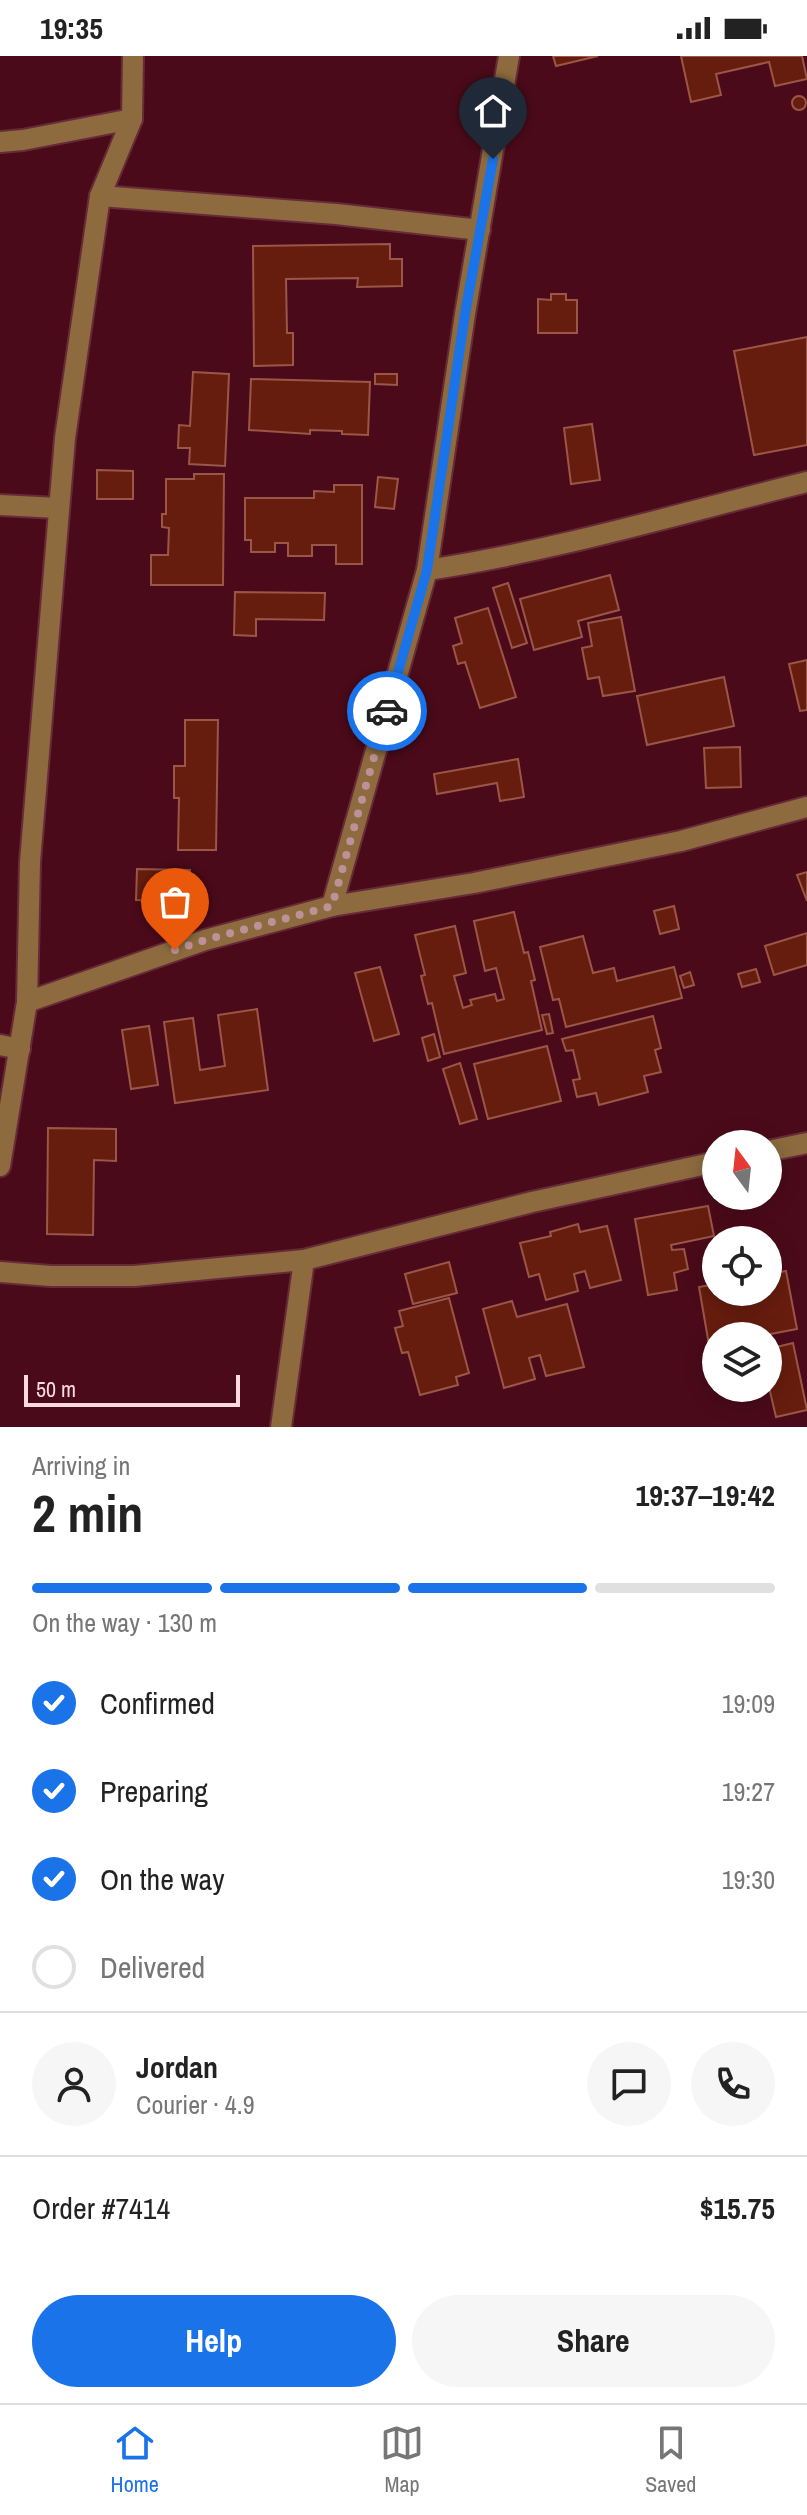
<!DOCTYPE html>
<html lang="en">
<head>
<meta charset="utf-8">
<style>
	:root { --surface:#fff; --page:#f6f6f6; --text:#222; --muted:#767676; --line:#e0e0e0; --accent:#1a73e8 }
	body { margin:0; font-family:"Archivo Narrow",sans-serif; background:var(--page); color:var(--text); height:100vh; display:flex; flex-direction:column; font-size:30px; white-space:nowrap }
	* { box-sizing:border-box; margin:0 }
	p { font-size:26px; color:var(--muted) }
	.icon { flex:none; width:44px; height:44px; fill:none; stroke:currentColor; stroke-width:2; stroke-linecap:round; stroke-linejoin:round }
	.map { position:relative; height:1371px; overflow:hidden }
	.details { display:flex; flex-direction:column; background:var(--surface); flex:1 }
	.details>* { flex:none }
	.needle { width:52px; rotate:345deg }
	.fabs { position:absolute; left:702px; top:1074px; display:grid; gap:16px }
	.fabs a { display:grid; place-items:center; width:80px; height:80px; border-radius:50%; background:var(--surface); box-shadow:0 4px 20px #0003; font-size:40px }
	.scale { position:absolute; left:24px; bottom:20px; width:216px; box-sizing:border-box; padding-left:8px; border:4px solid #fcdadd; border-top:0; font-size:22px; line-height:28px; white-space:nowrap; color:#fcdadd; -webkit-text-stroke:6px #4b0a19; paint-order:stroke }
	.pin { position:absolute; display:grid; place-items:center; width:68px; height:68px; color:#fff; margin:-82px -34px; border-radius:50% 50% 50% 0; rotate:-45deg; box-shadow:0 0 8px #0007 }
	.pin .icon { rotate:45deg }
	.courier { position:absolute; display:grid; place-items:center; width:80px; height:80px; margin:-40px; border:6px solid #1a73e8; border-radius:50%; background:#fff; color:#222; box-shadow:0 2px 10px #0007 }
	.head em { font-style:normal; font-weight:700 }
	.head div { display:flex; flex-direction:column-reverse }
	.head { display:flex; align-items:center; justify-content:space-between; height:136px; padding:0 32px }
	h1 { font-size:52px; font-weight:700; line-height:60px }
	.bar { display:grid; grid-template-columns:repeat(4,1fr); gap:12px 8px; align-content:center; height:96px; padding:0 32px }
	.bar i { height:10px; border-radius:6px; background:var(--line) }
	.bar .on { background:var(--accent) }
	.bar p { grid-column:span 4 }
	.line { display:flex; align-items:center; gap:20px; padding:0 32px; border-top:2px solid var(--line) }
	.line div { flex:1 }
	.round { display:grid; place-items:center; flex:none; width:84px; height:84px; border-radius:42px; background:var(--page) }
	ol { padding:0 32px; list-style:none }
	li { display:flex; align-items:center; gap:24px; height:88px }
	li p { margin-inline-start:auto }
	li .icon { padding:8px; border-radius:50%; background:var(--accent); color:#fff; stroke-width:4 }
	li:last-child { color:var(--muted) }
	li i { width:44px; height:44px; border:4px solid var(--line); border-radius:50% }
	.primary-button { display:flex; gap:16px; margin-top:auto; padding:16px 32px }
	.primary-button a { flex:1; height:92px; border-radius:48px; background:var(--accent); color:#fff; font-size:32px; font-weight:700; line-height:92px; text-align:center }
	.primary-button a+a { background:var(--page); color:var(--text) }
	.status { display:flex; justify-content:space-between; align-items:center; height:56px; padding:0 40px; background:var(--surface); direction:ltr }
	.status svg { height:22px; fill:currentColor }
	.tabs { display:flex; justify-content:space-around; align-items:center; height:112px; border-top:2px solid var(--line); background:var(--surface); font-size:22px; color:var(--muted) }
	.tabs a { display:grid; justify-items:center; gap:4px }
	.tabs .on { color:var(--accent) }
	.map>svg:first-child { display:block }
</style>
</head>
<body>
<div class="status"><b>19:35</b><svg viewBox="0 0 49 12"><path d="M0 12V9h3v3zM5 12V6h3v6zM10 12V3h3v9zM15 12V0h3v12zM26 1h20v11H26zM47 4h2v5h-2z"/></svg></div>
<div class="map">
<svg width="807" height="1371" viewBox="0 0 807 1371">
	<rect width="100%" height="100%" fill="#4b0a19"/>
	<g fill="#671d0e" stroke="#9a5647" stroke-width="2">
		<path d="M553,0H598L556,10Z"/>
		<path d="M681,0H802L807,23L775,30L769,6L716,18L721,39L691,46Z"/>
		<circle cx="799" cy="47" r="7"/>
		<path d="M390,188V203H402V230L357,231L358,222L286,223L287,277H293V309L254,310L253,190Z"/>
		<path d="M551,238H566V244H577V277H538V243L551,244Z"/>
		<path d="M807,281V389L754,399L734,295Z"/>
		<path d="M193,316L229,318L225,410L189,408L190,392H178L179,369L190,370Z"/>
		<path d="M375,318H397V329L375,328Z"/>
		<path d="M251,323L370,326L368,379L342,378V375L310,374V378L249,374Z"/>
		<path d="M592,368L600,424L571,428L564,372Z"/>
		<path d="M97,414L133,415V443H97Z"/>
		<path d="M194,418H224L223,529H151V499H168L169,472L162,471V458H166V423H194Z"/>
		<path d="M378,421L398,423L394,453L375,451Z"/>
		<path d="M334,429H362V508H336V489H312V500H288V487H275V496H251V484H245V442H314V435L334,436Z"/>
		<path d="M610,519L619,554L578,565L582,581L534,594L520,543Z"/>
		<path d="M508,527L527,587L512,592L493,532Z"/>
		<path d="M235,536L325,537L324,564L256,563V580L234,579Z"/>
		<path d="M488,552L516,641L480,652L465,606L458,608L453,590L462,587L455,562Z"/>
		<path d="M621,561L635,635L603,640L599,621L588,623L582,592L592,590L588,567Z"/>
		<path d="M807,604V654L800,655L789,608Z"/>
		<path d="M724,621L734,670L647,689L637,640Z"/>
		<path d="M185,664H218L216,794H178L179,742H174V710H185Z"/>
		<path d="M740,691L741,731L706,732L704,692Z"/>
		<path d="M518,703L524,741L500,745L497,727L437,738L434,718Z"/>
		<path d="M137,813L190,814L189,846L136,844Z"/>
		<path d="M807,816V845L797,819Z"/>
		<path d="M674,850L679,873L660,878L654,855Z"/>
		<path d="M514,856L524,897L528,896L535,924L531,925L542,974L444,998L432,947L428,948L421,920L425,919L415,879L455,870L466,917L454,920L463,952L472,949L470,944L495,938L497,945L504,943L496,912L485,915L474,865Z"/>
		<path d="M807,877V909L774,919L765,890Z"/>
		<path d="M583,880L593,917L614,912L617,925L674,911L682,942L566,971L559,943L553,944L540,891Z"/>
		<path d="M380,911L399,978L374,985L355,917Z"/>
		<path d="M756,913L760,926L742,931L738,918Z"/>
		<path d="M690,916L694,929L684,932L680,920Z"/>
		<path d="M257,953L268,1034L175,1047L164,966L193,962L200,1014L225,1010L218,959Z"/>
		<path d="M549,958L553,977L547,978L542,959Z"/>
		<path d="M653,960L661,992L655,994L661,1016L644,1020L648,1036L599,1049L596,1037L577,1041L573,1024L580,1023L573,994L566,995L562,983Z"/>
		<path d="M149,970L158,1029L131,1033L122,974Z"/>
		<path d="M434,978L440,1001L428,1005L422,982Z"/>
		<path d="M547,990L561,1045L488,1063L474,1008Z"/>
		<path d="M460,1007L477,1063L460,1068L443,1013Z"/>
		<path d="M48,1072L116,1073V1105L94,1104L93,1179L47,1178Z"/>
		<path d="M708,1150L714,1180L671,1189L672,1194L684,1193L688,1213L674,1217L677,1234L648,1239L635,1163Z"/>
		<path d="M578,1168L580,1176L607,1170L621,1224L590,1232L585,1215L574,1218L578,1235L546,1244L539,1218L529,1221L520,1187L551,1180L550,1176Z"/>
		<path d="M449,1206L457,1237L413,1248L405,1218Z"/>
		<path d="M786,1215L797,1273L760,1280H716V1288L709,1289L699,1231L716,1228V1236H768V1218Z"/>
		<path d="M449,1242L469,1317L456,1321L458,1329L420,1339L408,1296L402,1297L395,1272L403,1270L399,1255Z"/>
		<path d="M512,1245L517,1261L567,1248L584,1311L546,1320L540,1299L529,1302L535,1323L504,1332L483,1253Z"/>
		<path d="M793,1287L807,1354L776,1361L768,1327V1293Z"/>
	</g>
	<g fill="none" stroke-linecap="round" stroke-linejoin="round">
		<g stroke="#672b38" stroke-width="24">
			<g id="minor">
				<path d="M0,86L23,84L132,63"/>
				<path d="M100,140L336,158L480,174"/>
				<path d="M0,449L58,452"/>
				<path d="M427,514C555,495 681,457 807,426"/>
				<path d="M332,850L427,514L465,258L509,0"/>
				<path d="M27,946L205,884L332,850L474,827L681,785L807,751"/>
				<path d="M0,989L20,993"/>
				<path d="M768,1095L807,1087"/>
				<path d="M0,1110L27,946L30,806L65,382L100,140L132,63L133,0"/>
				<path d="M0,1216L51,1220H134L304,1204L532,1146L716,1106"/>
				<path d="M281,1371L304,1204"/>
			</g>
		</g>
		<use href="#minor" stroke="#8d6b3e" stroke-width="20"/>
	</g>
	<g fill="none" stroke-linecap="round" stroke-linejoin="round">
		<path stroke="#be9198" stroke-width="8" stroke-dasharray="0 14.4" d="M175,894L205,884L332,850L387,655"/>
		<path stroke="#1a73e8" stroke-width="10" d="M387,655L427,514L465,258L493,103"/>
	</g>
</svg>
<div class="fabs">
<a><svg class="needle" viewBox="-14 -14 28 28"><path d="M0-13l5 13h-10z" fill="#e53935"/><path d="M0 13l5-13h-10z" fill="#767676"/></svg></a>
<a><svg class="icon" aria-label="locate" viewBox="0 0 24 24"><circle cx="12" cy="12" r="6"/><path d="M12 2v4M12 18v4M2 12h4M18 12h4"/></svg></a>
<a><svg class="icon" aria-label="layers" viewBox="0 0 24 24"><path d="M12 4l9 5-9 5-9-5zM3 14l9 5 9-5"/></svg></a>
</div>
<div class="scale">50 m</div>
<div class="pin" style="left:175px;top:894px;background:#ea580c"><svg class="icon" aria-label="bag" viewBox="0 0 24 24"><path d="M5 8h14l-1 12H6zM9 8a3 3 0 0 1 6 0"/></svg></div>
<div class="pin" style="left:493px;top:103px;background:#1f2937"><svg class="icon" aria-label="home" viewBox="0 0 24 24"><path d="M3 11l9-7 9 7M6 9v11h12V9"/></svg></div>
<div class="courier" style="left:387px;top:655px"><svg class="icon" aria-label="car" viewBox="0 0 24 24"><path d="M5 17H2v-5l4-1 3-4h7l3 4 3 1v5h-3M9 17h6M6 11h13"/><circle cx="7" cy="17" r="2"/><circle cx="17" cy="17" r="2"/></svg></div>
</div>
<section class="details">
<div class="head"><div><h1>2 min</h1><p>Arriving in</p></div><em>19:37–19:42</em></div>
<div class="bar"><i class="on"></i><i class="on"></i><i class="on"></i><i></i><p>On the way · 130 m</p></div>
<ol>
<li><svg class="icon" aria-label="check" viewBox="0 0 24 24"><path d="M5 12l5 5 9-10"/></svg>Confirmed<p>19:09</p></li>
<li><svg class="icon" aria-label="check" viewBox="0 0 24 24"><path d="M5 12l5 5 9-10"/></svg>Preparing<p>19:27</p></li>
<li><svg class="icon" aria-label="check" viewBox="0 0 24 24"><path d="M5 12l5 5 9-10"/></svg>On the way<p>19:30</p></li>
<li><i></i>Delivered</li>
</ol>
<div class="line" style="height:144px"><a class="round"><svg class="icon" aria-label="person" viewBox="0 0 24 24"><circle cx="12" cy="8" r="4"/><path d="M4 21q1-7 8-7t8 7"/></svg></a><div><b>Jordan</b><p>Courier · 4.9</p></div><a class="round"><svg class="icon" aria-label="chat" viewBox="0 0 24 24"><path d="M4 5h16v11H9l-5 4z"/></svg></a><a class="round"><svg class="icon" aria-label="phone" viewBox="0 0 24 24"><path d="M5 4h4l2 5-3 2q2 4 5 5l2-3 5 2v4C11 20 4 13 5 4z"/></svg></a></div>
<div class="line" style="height:104px"><div>Order #7414</div><b>$15.75</b></div>
<div class="primary-button"><a>Help</a><a>Share</a></div>
</section>
<nav class="tabs">
<a class="on"><svg class="icon" aria-label="home" viewBox="0 0 24 24"><path d="M3 11l9-7 9 7M6 9v11h12V9"/></svg>Home</a>
<a><svg class="icon" aria-label="map" viewBox="0 0 24 24"><path d="M3 6l6-2 6 2 6-2v14l-6 2-6-2-6 2zM9 4v14M15 6v14"/></svg>Map</a>
<a><svg class="icon" aria-label="saved" viewBox="0 0 24 24"><path d="M7 4h10v16l-5-4-5 4z"/></svg>Saved</a>
</nav>
</body>
</html>
